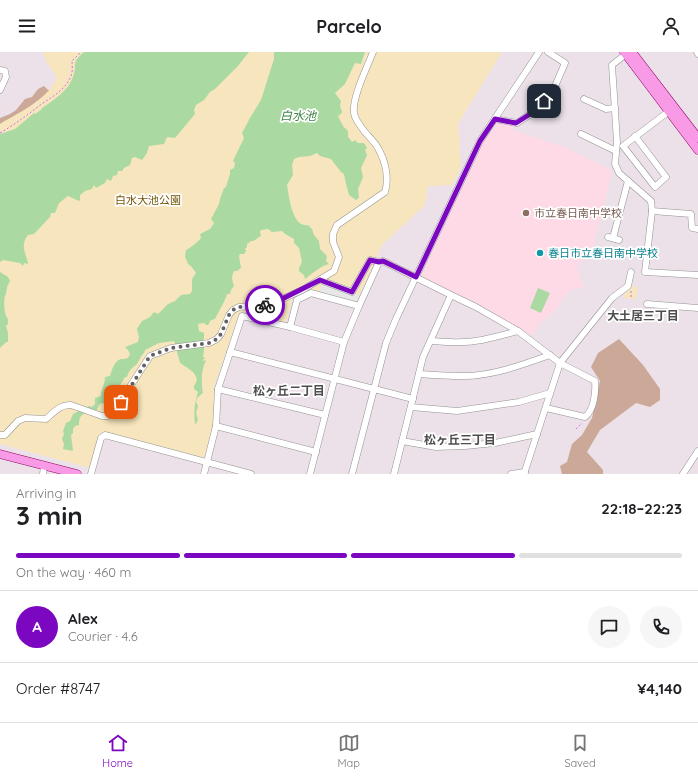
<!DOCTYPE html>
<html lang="en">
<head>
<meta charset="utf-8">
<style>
	:root { --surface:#fff; --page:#f6f6f6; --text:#202124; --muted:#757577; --line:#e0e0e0; --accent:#7c07c0 }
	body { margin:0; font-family:Quicksand,"Noto Sans JP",sans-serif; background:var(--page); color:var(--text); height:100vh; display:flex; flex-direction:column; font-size:15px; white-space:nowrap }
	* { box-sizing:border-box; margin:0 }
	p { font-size:13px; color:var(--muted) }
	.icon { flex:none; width:22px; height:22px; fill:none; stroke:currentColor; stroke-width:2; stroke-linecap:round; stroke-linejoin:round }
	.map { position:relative; height:422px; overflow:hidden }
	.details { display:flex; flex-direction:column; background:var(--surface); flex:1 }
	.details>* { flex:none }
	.pin { position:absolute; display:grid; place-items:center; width:34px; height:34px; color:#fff; margin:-17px; border-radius:8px; box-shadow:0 2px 6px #0006 }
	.courier { position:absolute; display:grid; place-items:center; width:40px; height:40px; margin:-20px; border:3px solid #7c07c0; border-radius:50%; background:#fff; color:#222; box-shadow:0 1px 5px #0007 }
	.overview em { font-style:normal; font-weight:800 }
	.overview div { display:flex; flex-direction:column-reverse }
	.overview { display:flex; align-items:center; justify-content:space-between; height:68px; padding:0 16px }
	h1 { font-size:26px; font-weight:800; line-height:30px }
	.bar { display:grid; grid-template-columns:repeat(4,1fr); gap:6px 4px; align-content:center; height:48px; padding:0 16px }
	.bar i { height:5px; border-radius:3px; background:var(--line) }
	.bar .active { background:var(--accent) }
	.bar p { grid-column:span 4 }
	.line { display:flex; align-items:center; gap:10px; padding:0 16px; border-top:1px solid var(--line) }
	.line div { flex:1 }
	.round { display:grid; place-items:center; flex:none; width:42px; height:42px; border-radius:21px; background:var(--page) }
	header { display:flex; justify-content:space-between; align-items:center; height:52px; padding:0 16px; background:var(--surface); font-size:18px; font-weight:800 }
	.tabs { display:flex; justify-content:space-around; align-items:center; height:56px; border-top:1px solid var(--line); background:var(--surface); font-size:11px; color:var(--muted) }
	.tabs a { display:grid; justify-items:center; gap:2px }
	.tabs .active { color:var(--accent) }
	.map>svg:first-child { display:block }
</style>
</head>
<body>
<header><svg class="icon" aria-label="menu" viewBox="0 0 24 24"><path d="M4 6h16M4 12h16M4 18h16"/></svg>Parcelo<svg class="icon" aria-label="person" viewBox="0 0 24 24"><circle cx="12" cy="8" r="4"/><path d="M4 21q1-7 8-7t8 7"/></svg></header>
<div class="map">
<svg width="698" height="422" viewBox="0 0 698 422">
	<rect width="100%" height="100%" fill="#ece1e9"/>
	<path fill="#fed9e6" d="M499,70L513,73V78L564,95L612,118L591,204L579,211L577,215L584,236L571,237L553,261L541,270L532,284L477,251L422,228V222L483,91Z"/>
	<g fill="#cba897">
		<path d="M44,34L48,38H51L0,79V66L10,62L16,58L25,47L32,45L38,37Z"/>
		<path d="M619,287L643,313L660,337V348L650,355L636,351L600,378L587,400L603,418V422H562L560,414L567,410L572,392L582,383L592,366L600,329L591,315L598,301Z"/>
	</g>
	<g fill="#f7e6bd">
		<path d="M43,0H502L458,72L460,95L459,100L461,111L459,119L452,133L428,134L425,153L382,193L356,251L310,237L292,247L287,268L284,270L244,260L239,262L214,335L213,371L205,405L201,407L101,381L99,383L90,416L0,392V72C21,59 46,49 57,26L46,9Z"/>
		<path d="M633,234L638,235L636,247L624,246V243Z"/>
	</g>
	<path fill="#e7e7e7" d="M323,229L359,243L356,251L319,240Z"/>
	<g fill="#aad9a2">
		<path d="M84,0H249L237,15L215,37L210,40L204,48L196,53L194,58L195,62L175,86L167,85L164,92L149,94L147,101L142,108L135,105L132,106L130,113L124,116L122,119H118L117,123L113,124L111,129L107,127L105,131L96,136L94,133L92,137L85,139L80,143V148L79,149L68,144L59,151L55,161H51L50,165L34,182L28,183C19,194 27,203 28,212L24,211L23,214L20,211L3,208L0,210V82L15,77L34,61L35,62L42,57V56C54,48 68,39 73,25C78,11 70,12 84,0Z"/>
		<path d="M274,0H365L361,12L355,11L345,32L335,41L341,49L340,54L342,60L341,62L338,64L343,74L348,79V85L352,90L355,88L358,91H364L367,96L365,98L367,103L361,116L363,125L358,137L359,146L356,148L349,143C347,135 345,129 344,122L341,120L331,107L320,104L317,101L310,104L299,105L294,107L292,113L293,123L287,133C289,144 292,176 308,173L312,177L314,183L319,189L320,197L327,204L326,209L329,212C320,214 312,222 305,227L304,223L299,219V216L302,210L299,196L294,191V187L285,182L282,179L272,180L268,177L261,178L260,180L261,184L253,189H251L247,192V195L245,197L246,199L244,202H240L239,204L241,216L237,219H234C231,225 232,228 234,234L231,238L230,242H227C225,250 219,258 215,267L211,268L208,273H206L204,271L198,272L199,279L204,281V299L203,305L205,306L202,309L206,308C201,318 201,331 203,341L197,346L196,350L198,354L196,361L198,368L195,373C194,359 194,353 198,340L194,337V334C203,323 187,316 180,311L174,289L159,291L145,298L144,301C140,304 140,308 137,312C132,316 129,318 127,325H125C121,334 109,344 109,354L102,351L99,353L97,358C86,361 79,360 79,373L75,374L73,377V381L71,383L73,399L63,397L64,392L62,387L64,382L63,379L66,371L70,369L73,362L89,354L92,355L95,352V346L101,344C101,337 105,332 105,325L110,324C112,318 114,309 121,307C123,307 126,307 128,306L130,302L128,298L125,295L138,290L139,285L137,277L142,269L150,265L154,260L158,262L168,252L175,249L181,243L190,242L192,239V227L196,221L191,214L188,212L185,204L186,198C189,197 199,189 201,186L200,182L210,177L214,171L211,167L219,152L220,147L224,136L226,135L230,122V118L234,116L235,111L233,109L244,86L242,81L250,66L261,48L274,7Z"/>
		<path d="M0,220L8,225L10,229L7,235L6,242C3,246 4,263 8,267V272L6,274L8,281V290H6L0,296Z"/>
		<path d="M538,236L550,241L541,261L530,256Z"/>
	</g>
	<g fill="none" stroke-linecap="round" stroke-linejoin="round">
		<g stroke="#929292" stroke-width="7">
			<g id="minor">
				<path d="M697,0L698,2"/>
				<path d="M626,2L612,13L617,90L615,112L619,121L651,149L652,159"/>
				<path d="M0,18L5,19L6,25L0,38"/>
				<path d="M584,47L606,57L615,56"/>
				<path d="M495,67L517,71L535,59L553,39L565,11L548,0"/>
				<path d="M581,82L616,99"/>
				<path d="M635,84L666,125L655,135L623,94L668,60"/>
				<path d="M698,177L692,176L691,162L652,159L645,220L698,223"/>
				<path d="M608,185L619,188"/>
				<path d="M613,186L628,129"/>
				<path d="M320,228L352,240L370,208L379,210"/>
				<path d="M647,252L698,256"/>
				<path d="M290,275L297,248L311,241L359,254"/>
				<path d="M431,289C437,289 443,290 450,290C473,292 496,285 518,279"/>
				<path d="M230,300L413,347"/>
				<path d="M419,322C433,323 448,324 463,324C492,324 522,313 550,303"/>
				<path d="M218,337L325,363"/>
				<path d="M411,355L457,359L519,350L550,341"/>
				<path d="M216,374L316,400"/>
				<path d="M0,383H5L18,369L25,366L46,367C54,360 61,352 71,353L102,364H108L114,359L150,304L171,296L209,291L217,287L221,282L229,263L233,258L239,255L266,253L276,250L304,237L334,219L339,205L333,190V182L337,173L385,140C389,127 386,111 379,98C376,91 369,85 364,79C360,73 355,68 354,61C352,45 367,16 373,0"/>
				<path d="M402,389L436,395L465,394L495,391L537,382"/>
				<path d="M43,422L44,414"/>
				<path d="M91,422L101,386L105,383L251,422"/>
				<path d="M204,422L216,374L218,337L242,264L290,275L344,290"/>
				<path d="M310,422L344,290L359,254L379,210L383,209L451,243L476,255L518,279L560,311L595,329C596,340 594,358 585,365L546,356"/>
				<path d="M352,422L386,291L396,267L480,89L539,0"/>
				<path d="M394,422L423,305L451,243"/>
				<path d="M511,422L525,420"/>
				<path d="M524,422L560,311L612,246L628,234L631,220"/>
				<path d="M683,422L698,399"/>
			</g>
		</g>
		<g stroke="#8d0564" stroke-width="9">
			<g id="major">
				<path d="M624,0L698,98"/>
				<path d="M632,0L698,86"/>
				<path d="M0,402L77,422"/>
			</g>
		</g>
		<g stroke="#d06af5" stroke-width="1" stroke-dasharray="2 2" stroke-linecap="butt">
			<path d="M0,81C14,73 26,64 39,54C51,45 65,39 71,24C73,20 72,13 72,9L81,0"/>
			<path d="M631,245V239"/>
			<path d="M576,377L582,371"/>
		</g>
		<use href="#minor" stroke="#fff" stroke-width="6"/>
		<use href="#major" stroke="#f89ae5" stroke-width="8"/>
	</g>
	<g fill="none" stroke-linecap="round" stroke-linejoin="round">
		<path stroke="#646063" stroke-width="4" stroke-dasharray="0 7.2" d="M121,350L150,304L171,296L209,291L217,287L221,282L229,263L233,258L239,255L265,253"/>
		<path stroke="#7c07c0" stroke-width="5" d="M265,253L276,250L320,228L352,240L370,208L379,210L383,209L416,225L480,89L495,67L516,71L535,59L544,49"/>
	</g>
	<circle fill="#8d6e63" stroke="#fff" stroke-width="1.5" cx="526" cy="161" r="4"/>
	<circle fill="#0f9aa8" stroke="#fff" stroke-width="1.5" cx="540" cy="201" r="4"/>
	<g text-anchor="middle" stroke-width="3.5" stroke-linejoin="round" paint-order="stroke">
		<g font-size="11" fill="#74570e" stroke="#fff">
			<text x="148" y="152">白水大池公園</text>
		</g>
		<g font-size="11" fill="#785e54" stroke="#fff" text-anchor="start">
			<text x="534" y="165">市立春日南中学校</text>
		</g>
		<g font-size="11" fill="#0d838f" stroke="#fff" text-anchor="start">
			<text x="548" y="205">春日市立春日南中学校</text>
		</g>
		<g font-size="12" font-style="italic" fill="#3d8246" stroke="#fff">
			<text x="298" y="68">白水池</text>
		</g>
		<g font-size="12" font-weight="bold" fill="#4e4e4e" stroke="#fff">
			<text x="643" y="268">大土居三丁目</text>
			<text x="289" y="343">松ヶ丘二丁目</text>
			<text x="460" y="392">松ヶ丘三丁目</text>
		</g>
	</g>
</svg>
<div class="pin" style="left:121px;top:350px;background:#ea580c"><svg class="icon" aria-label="bag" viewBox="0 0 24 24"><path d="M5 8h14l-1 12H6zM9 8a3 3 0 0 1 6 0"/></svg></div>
<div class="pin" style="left:544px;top:49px;background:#1f2937"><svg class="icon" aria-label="home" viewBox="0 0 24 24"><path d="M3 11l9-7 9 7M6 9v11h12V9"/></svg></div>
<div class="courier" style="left:265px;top:253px"><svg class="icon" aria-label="bike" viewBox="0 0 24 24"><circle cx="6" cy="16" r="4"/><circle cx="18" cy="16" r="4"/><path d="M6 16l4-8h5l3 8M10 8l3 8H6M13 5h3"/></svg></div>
</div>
<section class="details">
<div class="overview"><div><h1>3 min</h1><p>Arriving in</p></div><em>22:18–22:23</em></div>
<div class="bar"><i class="active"></i><i class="active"></i><i class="active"></i><i></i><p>On the way · 460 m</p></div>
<div class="line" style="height:72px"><b class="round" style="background:var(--accent);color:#fff">A</b><div><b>Alex</b><p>Courier · 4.6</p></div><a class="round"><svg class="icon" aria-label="chat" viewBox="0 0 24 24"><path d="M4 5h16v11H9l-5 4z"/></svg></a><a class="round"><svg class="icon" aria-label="phone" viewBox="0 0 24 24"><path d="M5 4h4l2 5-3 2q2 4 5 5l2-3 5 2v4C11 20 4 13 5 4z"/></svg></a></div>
<div class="line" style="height:52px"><div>Order #8747</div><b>¥4,140</b></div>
</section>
<nav class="tabs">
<a class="active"><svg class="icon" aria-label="home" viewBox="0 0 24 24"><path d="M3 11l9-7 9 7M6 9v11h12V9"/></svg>Home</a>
<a><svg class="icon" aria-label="map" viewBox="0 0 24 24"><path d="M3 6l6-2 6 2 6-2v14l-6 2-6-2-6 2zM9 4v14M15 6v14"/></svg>Map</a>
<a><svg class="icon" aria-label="saved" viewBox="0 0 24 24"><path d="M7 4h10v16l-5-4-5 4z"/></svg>Saved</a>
</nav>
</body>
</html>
